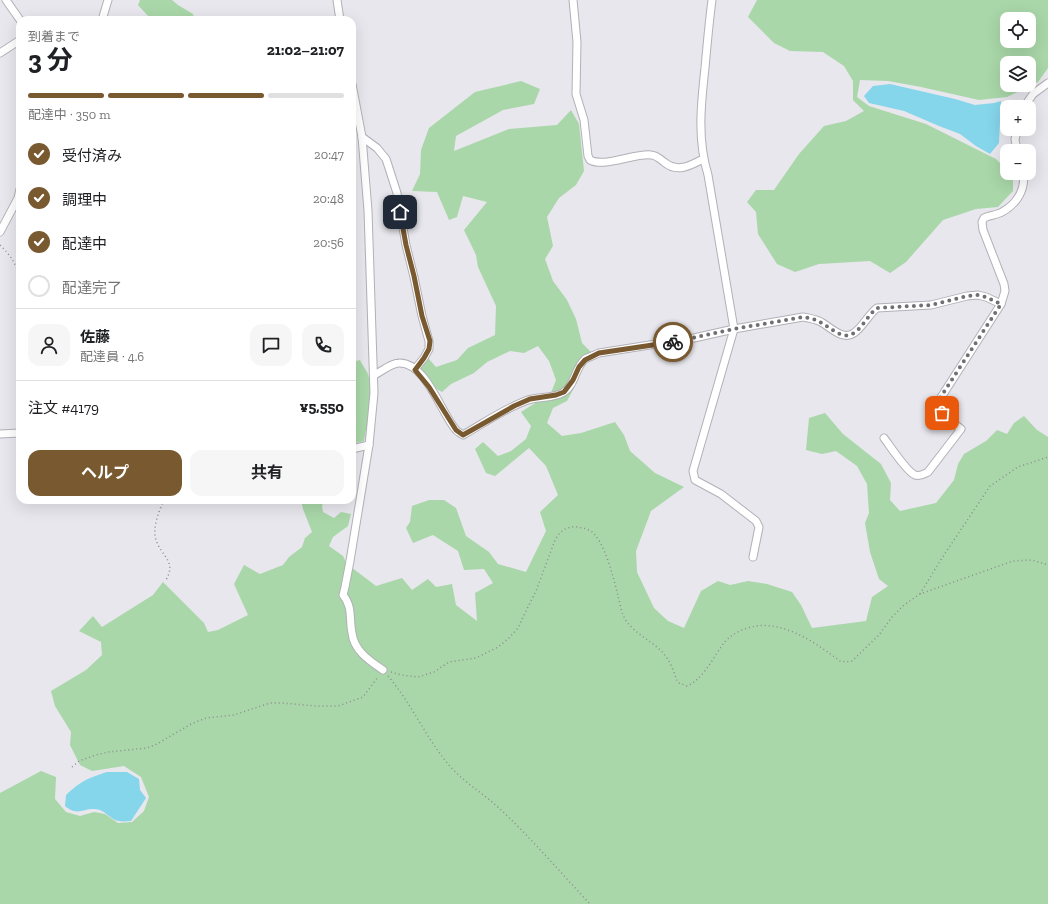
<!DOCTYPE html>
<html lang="ja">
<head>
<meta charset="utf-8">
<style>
	:root { --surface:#fff; --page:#f6f6f6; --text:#202124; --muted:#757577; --line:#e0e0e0; --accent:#79592f }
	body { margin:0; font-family:"Zilla Slab","Noto Sans JP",serif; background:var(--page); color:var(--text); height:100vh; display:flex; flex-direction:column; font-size:15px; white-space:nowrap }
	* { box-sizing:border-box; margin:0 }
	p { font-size:13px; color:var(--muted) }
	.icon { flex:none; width:22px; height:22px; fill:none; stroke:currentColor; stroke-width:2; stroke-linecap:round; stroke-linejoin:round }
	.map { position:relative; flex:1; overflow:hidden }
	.panel { position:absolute; left:16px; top:16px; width:340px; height:488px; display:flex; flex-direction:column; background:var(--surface); border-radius:12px; box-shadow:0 4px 16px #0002 }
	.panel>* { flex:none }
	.fabs { position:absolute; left:1000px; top:12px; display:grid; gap:8px }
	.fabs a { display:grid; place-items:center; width:36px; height:36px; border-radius:8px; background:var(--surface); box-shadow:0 4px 16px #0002; font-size:20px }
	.pin { position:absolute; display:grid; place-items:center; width:34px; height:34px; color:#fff; margin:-17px; border-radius:8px; box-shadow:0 2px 6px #0006 }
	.courier { position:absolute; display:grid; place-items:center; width:40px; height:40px; margin:-20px; border:3px solid #79592f; border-radius:50%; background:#fff; color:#222; box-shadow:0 1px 5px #0007 }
	.head em { font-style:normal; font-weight:700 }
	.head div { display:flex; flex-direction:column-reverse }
	.head { display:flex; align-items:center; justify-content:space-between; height:68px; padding:0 12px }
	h1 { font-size:26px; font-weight:700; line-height:30px }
	.bar { display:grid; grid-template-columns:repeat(4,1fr); gap:6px 4px; align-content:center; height:48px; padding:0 12px }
	.bar i { height:5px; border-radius:3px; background:var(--line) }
	.bar .active { background:var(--accent) }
	.bar p { grid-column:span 4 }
	.line { display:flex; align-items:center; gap:10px; padding:0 12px; border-top:1px solid var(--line) }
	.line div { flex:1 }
	.round { display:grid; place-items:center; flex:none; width:42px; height:42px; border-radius:12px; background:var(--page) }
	ol { padding:0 12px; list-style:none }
	li { display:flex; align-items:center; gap:12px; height:44px }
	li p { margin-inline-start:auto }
	li .icon { padding:4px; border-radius:50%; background:var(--accent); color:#fff; stroke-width:4 }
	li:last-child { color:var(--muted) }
	li i { width:22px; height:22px; border:2px solid var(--line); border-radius:50% }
	.cta { display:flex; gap:8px; margin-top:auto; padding:8px 12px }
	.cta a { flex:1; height:46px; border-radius:12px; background:var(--accent); color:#fff; font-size:16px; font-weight:700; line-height:46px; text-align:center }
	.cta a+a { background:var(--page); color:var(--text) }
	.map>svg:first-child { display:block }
</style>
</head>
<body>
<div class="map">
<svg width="1048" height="904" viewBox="0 0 1048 904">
	<rect width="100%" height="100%" fill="#e8e7ed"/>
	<g fill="#a9d7a9" fill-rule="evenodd">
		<path d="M140,0H172L178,5L193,14L194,20H147L149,17L138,5Z"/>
		<path d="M757,0H1048V68L1038,82L1007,97L979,100L921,87L888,81L860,80L857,97L869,106L926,124L996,159L1007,170V173H1010L1013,176V191L998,207L976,209L943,220L906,262L890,273L870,261L819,264L795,272L777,264L758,234L756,212L747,202L756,190H774L799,154L824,126L846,121L864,111L853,100V81L844,66L823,52L790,51L774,43L748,17ZM1007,19H1029V41H1007ZM1007,63H1029V85H1007Z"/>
		<path d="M521,81L540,89L534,104L503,110L456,136L454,151L509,129L557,125L571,110L579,124L584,171L576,185L559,198L547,217L553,246L545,259L553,281L567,300L576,319L582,343L591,352L578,362L574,388L567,401L553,408L547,423L562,436L581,433L615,422L624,435L630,451L655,473L684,487L651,511L636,551L637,572L654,608L668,621L684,628L701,591L718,581L730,585L748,581L767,584L792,592L801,605L812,628L866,621L872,597L888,586L879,579L870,552L865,523L869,513L867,484L857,466L836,451L822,454L806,450L809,418L825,413L843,434L881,464L891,483L890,500L900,511L936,503L954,480L958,464L964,454L986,441L997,430L1007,434L1014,423L1024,416L1037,430L1048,437V904H0V793L41,771L56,777L55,799L66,812L80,816L94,812L105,814L118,823L132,822L144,811L149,797L141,777L124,766L92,771L80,765L70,745L71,732L55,706L51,691L86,670L102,655L101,642L79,631L93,616L102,627L153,595L163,582L204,623L208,632L218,630L248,615L234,584L244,565L260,574L283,565L289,557L302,547L305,538L312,532L303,509L301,500H324L322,506L323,512L334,518L341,512L351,514L348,526L333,537L329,546L343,556L347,564L376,586L402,578L412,590L428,579L436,587L452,584L456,605L477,621L475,593L493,583L484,569L464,570L458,551L433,535L413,543L406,528L410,522L412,506L429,500H444L456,508L466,536L489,552L498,564L526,572L546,531L540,512L558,495L546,466L529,448L495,476L486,473L475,449L483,442L498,456L511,451L526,439L531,426L521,412L551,393L556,380L549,361L538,346L524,353L510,351L487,362L474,373L451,384L442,392L435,388L418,370L428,358L436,367L457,360L468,348L495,335L496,306L478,267L476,255L464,230L487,202L463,196L457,217L449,220L437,192L412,191L420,174L421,150L429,128L475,92Z"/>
		<path d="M360,360C362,365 366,369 368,374C374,395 368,420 364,441L352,444V362Z"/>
	</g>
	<g fill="#85d5eb">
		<path d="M890,84L955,99L975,105L994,103L1001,101L999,143L990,154L976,146L960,134L939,126L904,111L869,103L864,96L873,86Z"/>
		<path d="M107,772H127L139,779L140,790L146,798L131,821C127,821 122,822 119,821C110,820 104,808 94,809C81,809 77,816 65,806L66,795C81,781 88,778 107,772Z"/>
	</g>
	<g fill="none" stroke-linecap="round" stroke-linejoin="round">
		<g stroke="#b1b1b7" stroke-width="9">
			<g id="minor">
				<path d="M6,0L20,20"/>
				<path d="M337,0L340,20"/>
				<path d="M573,0L577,42L576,94L584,120L588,156L590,160C604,168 635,153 651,155C656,155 660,159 664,162C677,173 690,166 703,159"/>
				<path d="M712,0C709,23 707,45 705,68C701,104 697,139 708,175L734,329L693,471L695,480L721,494L756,521L759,527L753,557"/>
				<path d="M102,20L108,0"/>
				<path d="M0,53L20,40"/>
				<path d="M352,84L362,137L368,211L374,393L369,445L350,561L345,587L343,595C353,607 349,619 352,633C354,651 370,661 383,670"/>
				<path d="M1024,107L1033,94L1048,83"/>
				<path d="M362,137L377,148L386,159L397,193L406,245L414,277L422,316L429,341V349L424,358L415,369"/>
				<path d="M1017,151L1015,139L1018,129"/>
				<path d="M0,232L18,198L20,189"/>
				<path d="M374,375C381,372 391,363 399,363C426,362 441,413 456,430C457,432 461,433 463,435C484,423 505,408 528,400C539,396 554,399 564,392C575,385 575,368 585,359C589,357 595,355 599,353L694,338L734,329L803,317C809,318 815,319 821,322C830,327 843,341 854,333C863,327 868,315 877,308L931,305L967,296L978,295L986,297L1001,304"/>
				<path d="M0,434L20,433"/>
				<path d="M884,438C890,446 907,472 915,475C920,477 924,474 928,472L961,429C949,419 938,415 940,399L1001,304L1005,291L1004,284L983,230L982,222L984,218C990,215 997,215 1002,212C1017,204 1026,189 1023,173"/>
				<path d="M352,449L369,445"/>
			</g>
		</g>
		<g stroke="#8d8c90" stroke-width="1.5" stroke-dasharray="1 3" stroke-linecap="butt">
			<path d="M0,245C11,256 16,263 20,279"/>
			<path d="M164,500C159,511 152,528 156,540C161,556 177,561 166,580"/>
			<path d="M920,594L940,561L990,486L1018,467L1048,457"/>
			<path d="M391,672L401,675L418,677L434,672L449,662L476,658L498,647L509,638L518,628L524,615L536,591L555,540C560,531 567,526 577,527C581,528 585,528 589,530C604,537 614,580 618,596C620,603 621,612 625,619C634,634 653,641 664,654C670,661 674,672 677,681L679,683L687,686C702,680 712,660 721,647C726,639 733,634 742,630C777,615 813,641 840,661L846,662L852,661L879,635L892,617L904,605L920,594L1013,561L1032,560L1048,565"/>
			<path d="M388,676C411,703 425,736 448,764C463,782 483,793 500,809C532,839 560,872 590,904"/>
			<path d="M72,767L79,761L96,755L108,752L147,748L157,744L191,724L206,718L234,715L270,703H282L316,706H338L349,702L363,697L378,677"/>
		</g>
		<use href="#minor" stroke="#fff" stroke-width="7"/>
	</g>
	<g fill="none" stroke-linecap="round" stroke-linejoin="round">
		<path stroke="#706f73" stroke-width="4" stroke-dasharray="0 7.2" d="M673,342L734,329L803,317C809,318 815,319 820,322C830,327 843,341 854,333C863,327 868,315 877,308L931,305L967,296L978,295L986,297L1001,304L940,398L939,406L942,413"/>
		<path stroke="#79592f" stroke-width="5" d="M400,212L406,245L414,276L422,316L430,341L429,349L424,358L415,370L429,387L456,430L463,435L514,406L530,399L556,395L564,392L573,380L579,367L585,360L599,353L673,342"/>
	</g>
</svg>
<div class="fabs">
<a><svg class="icon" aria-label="locate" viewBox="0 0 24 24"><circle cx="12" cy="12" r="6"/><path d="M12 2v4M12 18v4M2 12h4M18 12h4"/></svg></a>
<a><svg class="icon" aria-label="layers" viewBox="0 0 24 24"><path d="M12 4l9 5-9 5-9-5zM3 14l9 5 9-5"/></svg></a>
<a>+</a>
<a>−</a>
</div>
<div class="pin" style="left:942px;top:413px;background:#ea580c"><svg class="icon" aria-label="bag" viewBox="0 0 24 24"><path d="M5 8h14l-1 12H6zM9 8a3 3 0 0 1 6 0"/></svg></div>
<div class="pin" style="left:400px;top:212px;background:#1f2937"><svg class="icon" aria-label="home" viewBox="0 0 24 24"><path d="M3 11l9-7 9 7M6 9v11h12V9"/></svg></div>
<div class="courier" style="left:673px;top:342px"><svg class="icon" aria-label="bike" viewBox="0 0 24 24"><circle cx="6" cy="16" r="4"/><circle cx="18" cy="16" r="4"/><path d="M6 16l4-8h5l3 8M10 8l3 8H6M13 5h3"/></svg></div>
<section class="panel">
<div class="head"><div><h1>3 分</h1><p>到着まで</p></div><em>21:02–21:07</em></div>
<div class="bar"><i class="active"></i><i class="active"></i><i class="active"></i><i></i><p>配達中 · 350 m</p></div>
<ol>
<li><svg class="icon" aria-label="check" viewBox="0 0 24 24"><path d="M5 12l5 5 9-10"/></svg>受付済み<p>20:47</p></li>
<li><svg class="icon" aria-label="check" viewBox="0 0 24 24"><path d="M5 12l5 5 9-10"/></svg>調理中<p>20:48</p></li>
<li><svg class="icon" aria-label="check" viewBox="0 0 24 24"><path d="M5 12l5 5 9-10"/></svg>配達中<p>20:56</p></li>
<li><i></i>配達完了</li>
</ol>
<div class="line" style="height:72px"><a class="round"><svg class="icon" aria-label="person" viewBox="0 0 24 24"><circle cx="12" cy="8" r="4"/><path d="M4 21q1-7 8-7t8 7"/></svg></a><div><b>佐藤</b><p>配達員 · 4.6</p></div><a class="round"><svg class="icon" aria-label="chat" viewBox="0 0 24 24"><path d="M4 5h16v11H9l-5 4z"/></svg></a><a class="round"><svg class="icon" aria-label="phone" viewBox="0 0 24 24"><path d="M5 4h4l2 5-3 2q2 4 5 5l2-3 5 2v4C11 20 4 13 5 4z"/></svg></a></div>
<div class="line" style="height:52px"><div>注文 #4179</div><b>¥5,550</b></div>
<div class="cta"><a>ヘルプ</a><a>共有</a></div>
</section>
</div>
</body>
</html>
